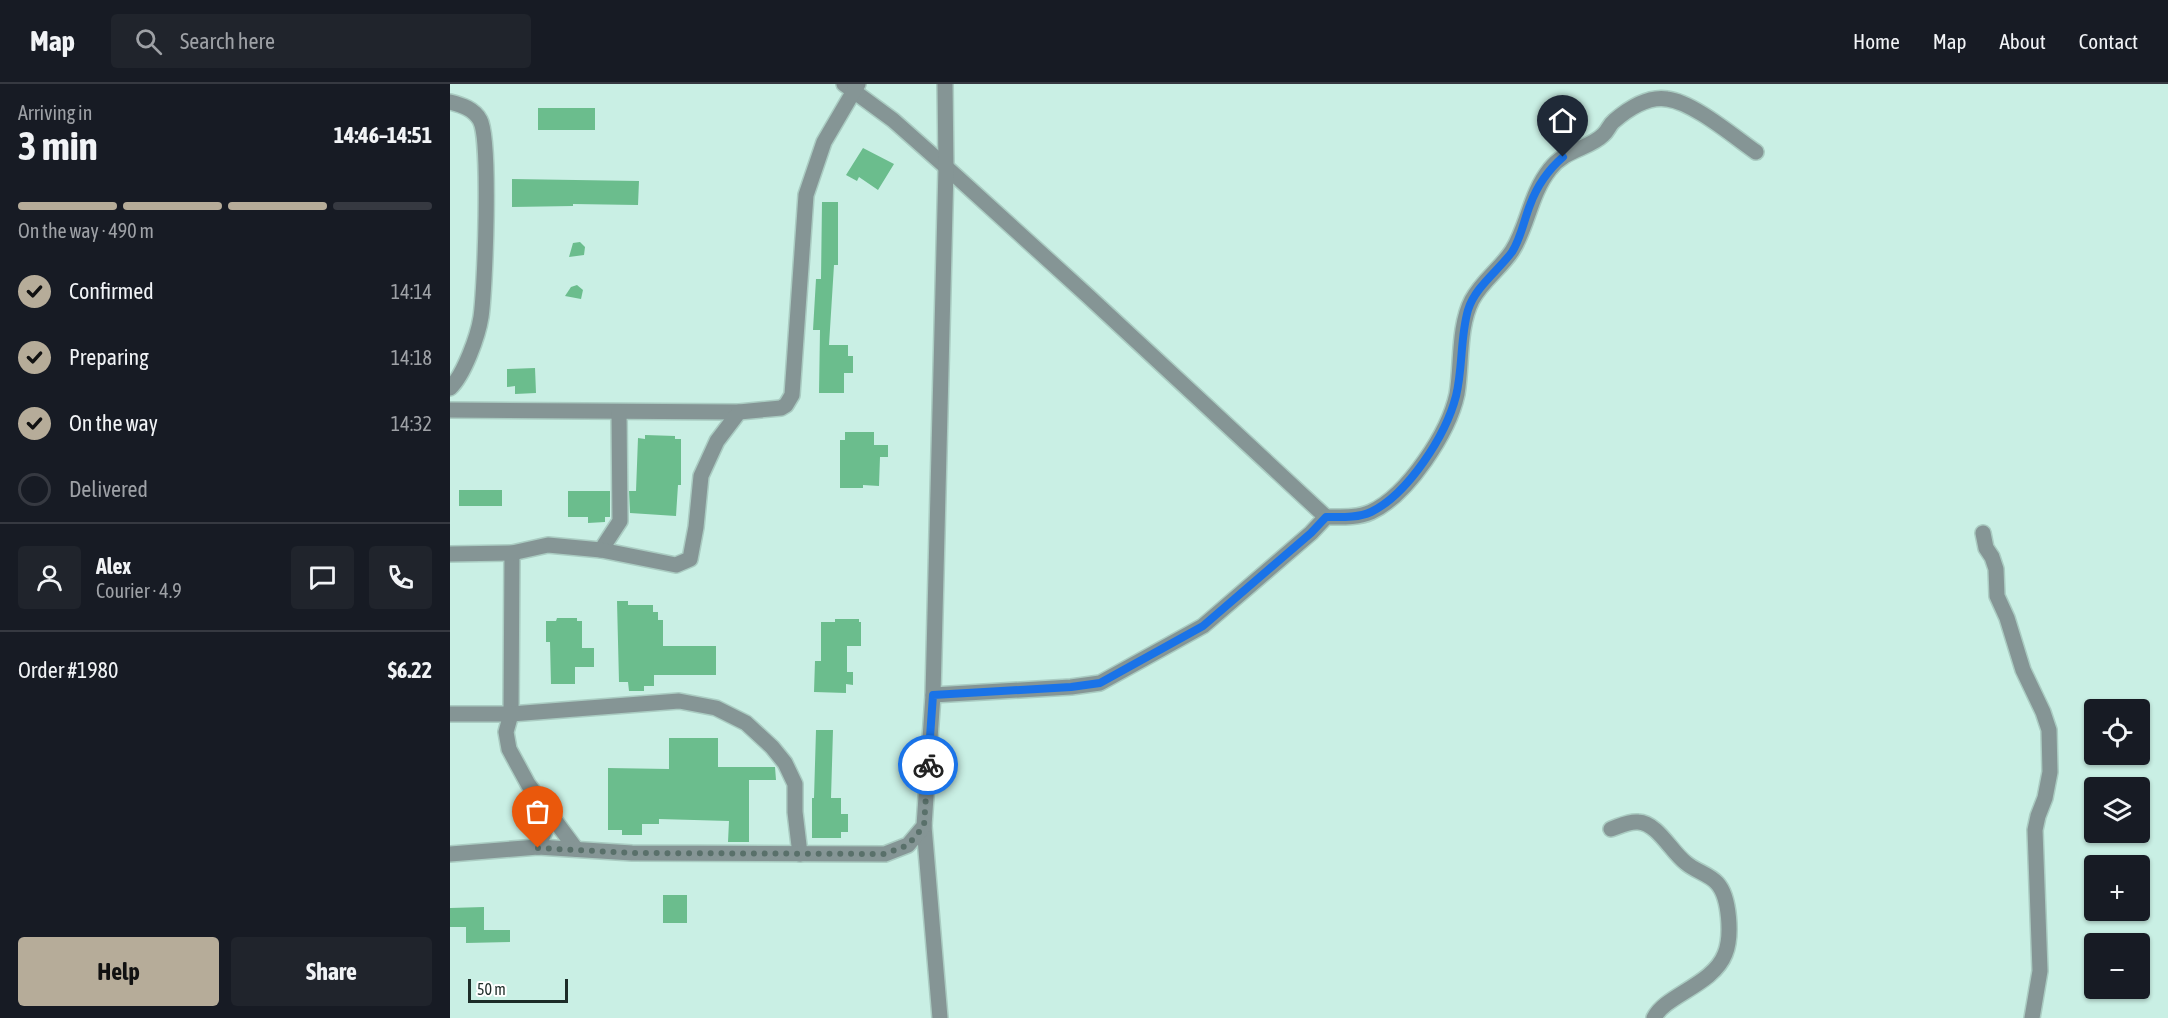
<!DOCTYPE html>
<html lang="en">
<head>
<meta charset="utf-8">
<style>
	:root { --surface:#171b24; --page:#20242c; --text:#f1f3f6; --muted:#9ea1a6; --line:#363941; --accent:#b6ac99 }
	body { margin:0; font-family:"Asap Condensed",sans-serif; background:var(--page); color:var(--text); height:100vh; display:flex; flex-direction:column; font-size:22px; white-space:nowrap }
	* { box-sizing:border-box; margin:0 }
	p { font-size:20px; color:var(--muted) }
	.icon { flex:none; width:33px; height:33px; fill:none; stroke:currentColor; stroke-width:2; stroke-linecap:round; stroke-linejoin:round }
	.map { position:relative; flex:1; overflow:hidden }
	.details { display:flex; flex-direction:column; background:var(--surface); width:450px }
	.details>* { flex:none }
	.fabs { position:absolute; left:1634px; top:615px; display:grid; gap:12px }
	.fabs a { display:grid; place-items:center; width:66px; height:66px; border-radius:6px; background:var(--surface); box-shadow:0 2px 4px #0004; font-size:30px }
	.scale { position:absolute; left:18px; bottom:15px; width:100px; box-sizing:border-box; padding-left:6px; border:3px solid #1d2c28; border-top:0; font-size:16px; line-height:21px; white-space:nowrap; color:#1d2c28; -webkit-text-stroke:4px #fff; paint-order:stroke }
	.pin { position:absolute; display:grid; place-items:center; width:51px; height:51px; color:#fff; margin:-62px -26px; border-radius:50% 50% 50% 0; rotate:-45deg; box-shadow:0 0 6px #0007 }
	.pin .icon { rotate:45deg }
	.courier { position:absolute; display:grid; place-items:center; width:60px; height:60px; margin:-30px; border:4px solid #1a73e8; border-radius:50%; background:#fff; color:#222; box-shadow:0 2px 8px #0007 }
	.summary em { font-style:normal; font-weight:700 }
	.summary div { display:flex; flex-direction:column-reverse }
	.summary { display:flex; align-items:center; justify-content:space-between; height:102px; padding:0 18px }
	h1 { font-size:39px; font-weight:700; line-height:45px }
	.bar { display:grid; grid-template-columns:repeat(4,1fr); gap:9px 6px; align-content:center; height:72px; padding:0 18px }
	.bar i { height:8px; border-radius:4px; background:var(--line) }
	.bar .on { background:var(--accent) }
	.bar p { grid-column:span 4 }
	.line { display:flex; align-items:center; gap:15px; padding:0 18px; border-top:2px solid var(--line) }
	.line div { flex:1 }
	.round { display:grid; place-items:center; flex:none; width:63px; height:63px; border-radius:6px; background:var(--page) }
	ol { padding:0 18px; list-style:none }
	li { display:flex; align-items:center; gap:18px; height:66px }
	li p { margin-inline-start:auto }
	li .icon { padding:6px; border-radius:50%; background:var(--accent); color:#111; stroke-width:4 }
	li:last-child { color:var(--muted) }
	li i { width:33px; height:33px; border:3px solid var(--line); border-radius:50% }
	.primary-button { display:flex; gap:12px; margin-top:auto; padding:12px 18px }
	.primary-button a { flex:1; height:69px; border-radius:6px; background:var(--accent); color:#111; font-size:24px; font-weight:700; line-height:69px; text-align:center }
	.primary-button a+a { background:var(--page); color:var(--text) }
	header { display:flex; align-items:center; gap:36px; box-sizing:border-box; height:84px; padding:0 30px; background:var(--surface); border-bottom:2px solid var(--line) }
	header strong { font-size:28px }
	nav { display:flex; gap:33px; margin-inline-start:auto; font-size:21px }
	.search { width:420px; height:54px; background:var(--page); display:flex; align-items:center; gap:15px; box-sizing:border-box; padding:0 21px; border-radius:6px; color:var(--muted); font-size:22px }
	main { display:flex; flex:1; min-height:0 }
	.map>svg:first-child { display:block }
</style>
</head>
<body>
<header>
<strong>Map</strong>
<div class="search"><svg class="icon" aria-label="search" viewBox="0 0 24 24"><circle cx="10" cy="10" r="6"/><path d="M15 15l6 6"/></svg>Search here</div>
<nav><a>Home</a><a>Map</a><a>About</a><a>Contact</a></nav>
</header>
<main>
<section class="details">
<div class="summary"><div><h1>3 min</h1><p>Arriving in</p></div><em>14:46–14:51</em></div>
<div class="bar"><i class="on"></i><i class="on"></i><i class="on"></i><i></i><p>On the way · 490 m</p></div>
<ol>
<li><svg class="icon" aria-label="check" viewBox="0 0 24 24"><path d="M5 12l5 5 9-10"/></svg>Confirmed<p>14:14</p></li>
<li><svg class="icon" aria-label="check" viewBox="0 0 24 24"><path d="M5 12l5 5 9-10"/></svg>Preparing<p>14:18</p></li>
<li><svg class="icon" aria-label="check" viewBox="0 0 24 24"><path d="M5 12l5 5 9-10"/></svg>On the way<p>14:32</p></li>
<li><i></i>Delivered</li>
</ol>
<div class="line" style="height:108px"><a class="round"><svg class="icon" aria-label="person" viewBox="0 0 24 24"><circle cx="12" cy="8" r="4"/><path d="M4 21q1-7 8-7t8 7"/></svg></a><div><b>Alex</b><p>Courier · 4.9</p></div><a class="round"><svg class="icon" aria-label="chat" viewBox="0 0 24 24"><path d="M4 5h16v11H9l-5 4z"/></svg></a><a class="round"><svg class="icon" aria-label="phone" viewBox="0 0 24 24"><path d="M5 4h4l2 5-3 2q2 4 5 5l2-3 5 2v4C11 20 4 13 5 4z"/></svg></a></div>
<div class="line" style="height:78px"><div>Order #1980</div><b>$6.22</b></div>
<div class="primary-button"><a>Help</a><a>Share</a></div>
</section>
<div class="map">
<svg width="1718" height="934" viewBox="0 0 1718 934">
	<rect width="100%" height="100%" fill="#c9efe4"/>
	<g fill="#6bbd8d">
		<rect x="88" y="24" width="57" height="22"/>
		<path d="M413,64L444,80L428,106L409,93L407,97L396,91Z"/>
		<path d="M62,95L189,97L188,121L123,120V122L62,123Z"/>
		<path d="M372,118H388V181H384L379,261H398V272H403V289H394V309H369L370,246H363L366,195H371Z"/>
		<path d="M130,158L135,163L134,171L119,173L123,159Z"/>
		<path d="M127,201L133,206L131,215L115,212L121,203Z"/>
		<path d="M85,284L86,309L65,310V302L57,303V285Z"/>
		<path d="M395,348H424V361H438V373H430L429,402L413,401V404H390V356H395Z"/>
		<path d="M195,351L225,352V355H231V401H228L226,432L180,429L179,407H186L188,354L195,355Z"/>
		<rect x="9" y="406" width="43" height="16"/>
		<path d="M118,407H160V433H155V438L138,439V433H118Z"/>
		<path d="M167,517H178V521H203V528H208V536H213V562H266V591H204V602H194V607H179L178,598H169Z"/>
		<path d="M107,534H127V537H132V564H144V583H125V600H101L100,558H96V537H106Z"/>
		<path d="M385,535H409V538H411V562H397V588H403V601L396,600V609L364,608L365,577H371V538H385Z"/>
		<path d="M366,646H383L381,714H391V730H398V748H391V754H362V714H364Z"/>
		<path d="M219,654H268V683H325L326,696H299V758H278L279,737L209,735V740H192V751H172V746H158V684L219,685Z"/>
		<rect x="213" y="811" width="24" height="28"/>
		<path d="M34,823V846H60V858L16,859V843H0V824Z"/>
	</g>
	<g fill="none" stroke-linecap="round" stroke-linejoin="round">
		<g stroke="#aaccc2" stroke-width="18">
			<g id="minor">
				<path d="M394,0L443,36L496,83L638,212L876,433"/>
				<path d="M0,18C12,21 24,25 30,36C41,55 35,206 31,233C28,252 14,291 0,304"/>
				<path d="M0,326L289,328"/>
				<path d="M1533,449L1536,464L1542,473L1546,485L1547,512L1557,534L1573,586L1593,628L1599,646L1600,688L1595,714L1588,732L1585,746L1590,887L1582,934"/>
				<path d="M151,466L170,437L169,328"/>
				<path d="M62,469L61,630L56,648L59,665L78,700L126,765"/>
				<path d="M0,470L62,469L98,461L151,466L226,481L240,475L246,443L251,392L267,357L289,328L331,324L336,321L342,311L356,111L374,58L408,0"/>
				<path d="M483,611L621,603L650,599L753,542L861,449L876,433C891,433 908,434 921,428C958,411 999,348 1007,310C1012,281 1008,243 1022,216C1032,197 1051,184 1062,167C1078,142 1080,110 1100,85C1115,65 1139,65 1153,51C1158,47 1159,41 1164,37C1178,25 1198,12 1217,15C1243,18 1283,52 1306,68"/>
				<path d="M0,630H61L229,617L266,624L296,639L322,663L335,679L345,700V728L350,770"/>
				<path d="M474,742L490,934"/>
				<path d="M1161,745C1170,742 1179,737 1188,738C1208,739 1221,768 1236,779C1245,787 1259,790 1267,799C1280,813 1282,853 1275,870C1263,901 1215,911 1204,934"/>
				<path d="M88,763L101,733"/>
				<path d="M0,770L88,763L182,769L435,770L458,761L474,742L483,611L496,83L495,0"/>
			</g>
		</g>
		<use href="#minor" stroke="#859595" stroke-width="15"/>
	</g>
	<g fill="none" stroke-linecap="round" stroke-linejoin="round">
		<path stroke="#59706a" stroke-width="6" stroke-dasharray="0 10.8" d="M88,764L182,769L435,770L458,761L474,742L478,681"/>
		<path stroke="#1a73e8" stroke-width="8" d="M478,681L483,611L621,603L650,599L753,542L861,449L876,433C891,433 908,434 921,428C958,410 996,351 1006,312C1013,284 1010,254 1018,226C1025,203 1048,187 1062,168C1071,154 1074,136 1080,121C1087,102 1098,86 1113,73"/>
	</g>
</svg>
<div class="fabs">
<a><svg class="icon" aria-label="locate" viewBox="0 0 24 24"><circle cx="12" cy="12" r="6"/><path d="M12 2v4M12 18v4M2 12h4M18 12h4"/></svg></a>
<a><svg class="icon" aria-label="layers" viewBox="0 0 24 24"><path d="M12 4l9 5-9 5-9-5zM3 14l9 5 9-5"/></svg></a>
<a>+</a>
<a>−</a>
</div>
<div class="scale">50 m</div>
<div class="pin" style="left:88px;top:764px;background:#ea580c"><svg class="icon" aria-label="bag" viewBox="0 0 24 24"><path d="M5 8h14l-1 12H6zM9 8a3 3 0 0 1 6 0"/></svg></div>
<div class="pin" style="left:1113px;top:73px;background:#1f2937"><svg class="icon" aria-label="home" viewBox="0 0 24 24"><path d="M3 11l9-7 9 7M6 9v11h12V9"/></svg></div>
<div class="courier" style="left:478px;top:681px"><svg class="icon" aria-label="bike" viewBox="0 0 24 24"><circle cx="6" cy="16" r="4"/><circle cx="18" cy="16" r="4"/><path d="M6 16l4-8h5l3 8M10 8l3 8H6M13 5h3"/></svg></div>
</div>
</main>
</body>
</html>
